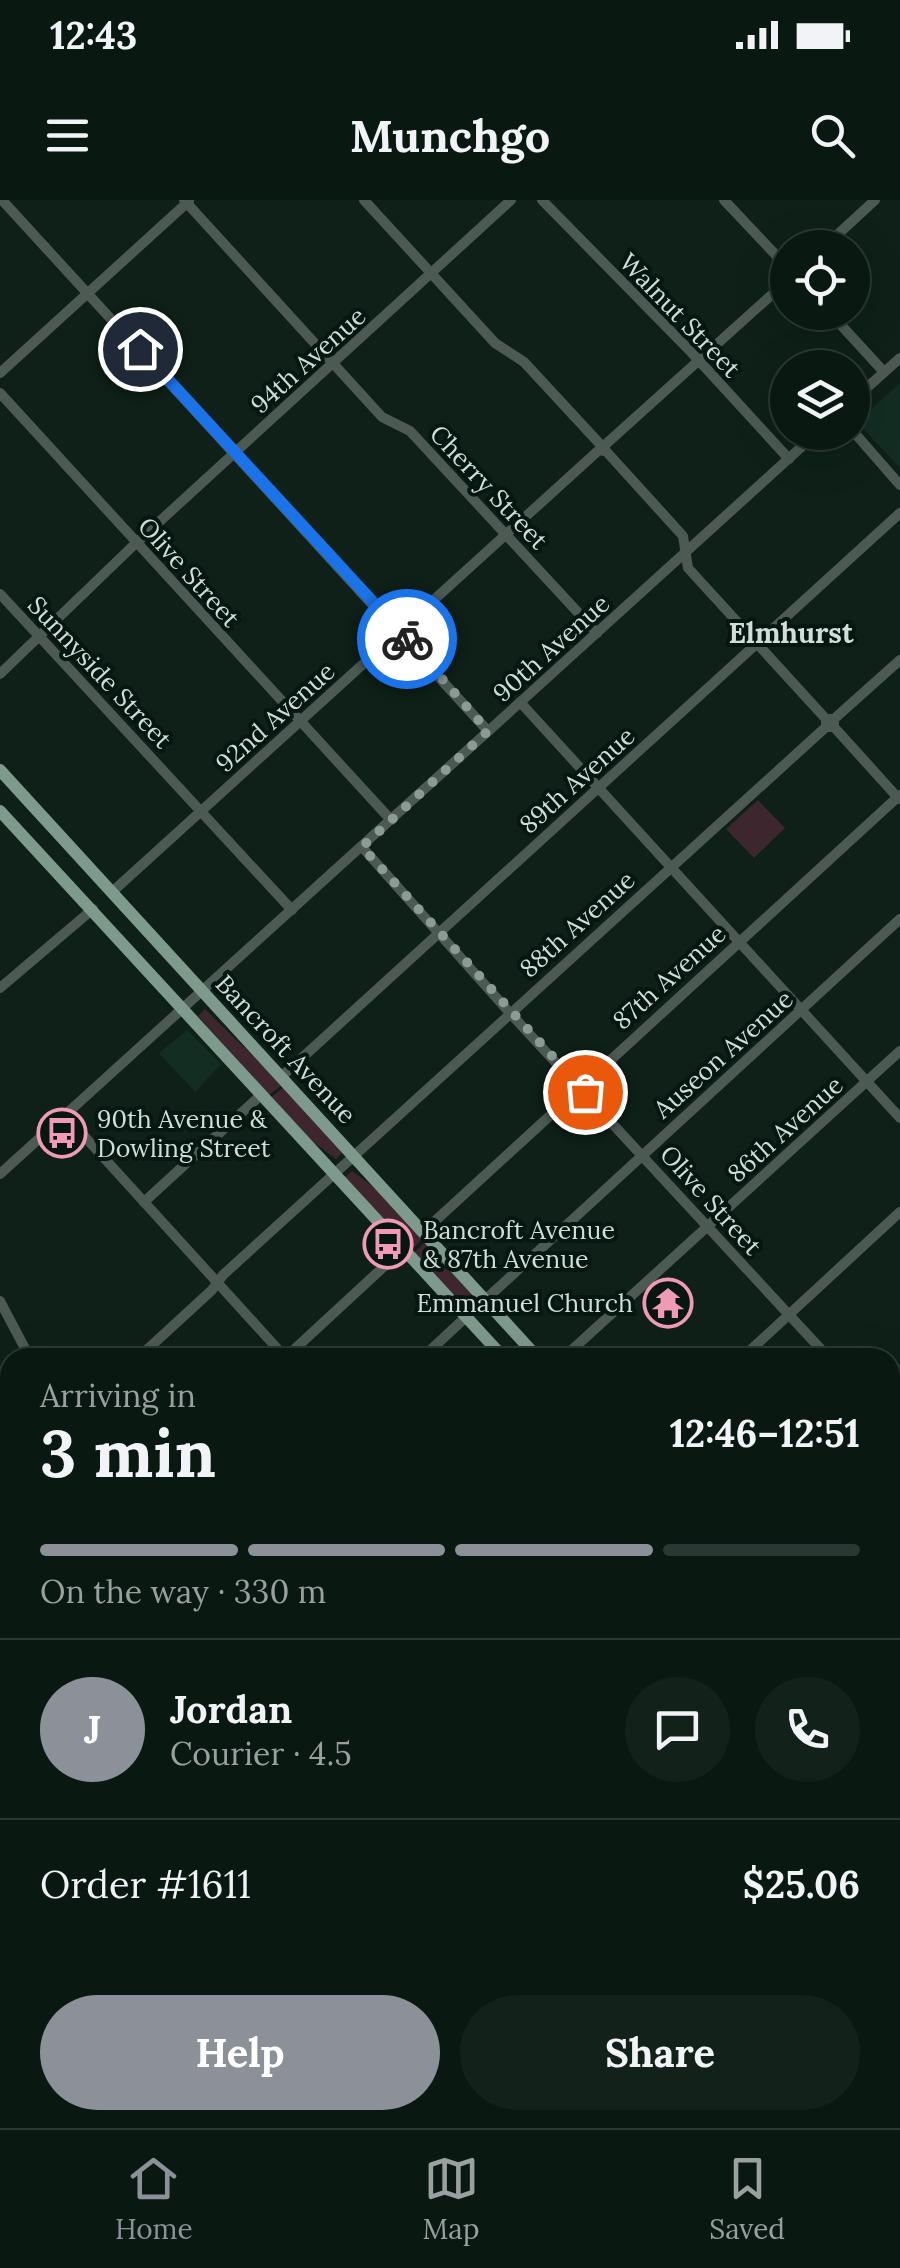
<!DOCTYPE html>
<html lang="en">
<head>
<meta charset="utf-8">
<style>
	:root { --surface:#0a1812; --page:#13211b; --text:#f1f3f6; --muted:#99a09f; --line:#2a3732; --accent:#8c9099 }
	body { margin:0; font-family:Lora,serif; background:var(--page); color:var(--text); height:100vh; display:flex; flex-direction:column; font-size:38px; white-space:nowrap }
	* { box-sizing:border-box; margin:0 }
	p { font-size:32px; color:var(--muted) }
	.icon { flex:none; width:55px; height:55px; fill:none; stroke:currentColor; stroke-width:2; stroke-linecap:round; stroke-linejoin:round }
	.map { position:relative; flex:1; overflow:hidden }
	.panel { position:absolute; left:0px; top:1148px; width:900px; height:782px; display:flex; flex-direction:column; background:var(--surface); border-radius:30px 30px 0 0; box-shadow:0 10px 40px #0002,0 0 0 2px var(--line) }
	.panel>* { flex:none }
	.controls { position:absolute; left:770px; top:30px; display:grid; gap:20px }
	.controls a { display:grid; place-items:center; width:100px; height:100px; border-radius:50%; background:var(--surface); box-shadow:0 10px 40px #0002,0 0 0 2px var(--line); font-size:50px }
	.pin { position:absolute; display:grid; place-items:center; width:85px; height:85px; color:#fff; margin:-42px; border:5px solid #fff; border-radius:50%; box-shadow:0 2px 10px #0007 }
	.courier { position:absolute; display:grid; place-items:center; width:100px; height:100px; margin:-50px; border:8px solid #1a73e8; border-radius:50%; background:#fff; color:#222; box-shadow:0 2px 12px #0007 }
	.summary em { font-style:normal; font-weight:700 }
	.summary div { display:flex; flex-direction:column-reverse }
	.summary { display:flex; align-items:center; justify-content:space-between; height:170px; padding:0 40px }
	h1 { font-size:65px; font-weight:700; line-height:75px }
	.bar { display:grid; grid-template-columns:repeat(4,1fr); gap:15px 10px; align-content:center; height:120px; padding:0 40px }
	.bar i { height:12px; border-radius:8px; background:var(--line) }
	.bar .current { background:var(--accent) }
	.bar p { grid-column:span 4 }
	.line { display:flex; align-items:center; gap:25px; padding:0 40px; border-top:2px solid var(--line) }
	.line div { flex:1 }
	.round { display:grid; place-items:center; flex:none; width:105px; height:105px; border-radius:52px; background:var(--page) }
	.action { display:flex; gap:20px; margin-top:auto; padding:20px 40px }
	.action a { flex:1; height:115px; border-radius:60px; background:var(--accent); color:#fff; font-size:40px; font-weight:700; line-height:115px; text-align:center }
	.action a+a { background:var(--page); color:var(--text) }
	.status { display:flex; justify-content:space-between; align-items:center; height:70px; padding:0 50px; background:var(--surface); direction:ltr }
	.status svg { height:28px; fill:currentColor }
	header { display:flex; justify-content:space-between; align-items:center; height:130px; padding:0 40px; background:var(--surface); font-size:45px; font-weight:700 }
	.tabs { display:flex; justify-content:space-around; align-items:center; height:140px; border-top:2px solid var(--line); background:var(--surface); font-size:28px; color:var(--muted) }
	.tabs a { display:grid; justify-items:center; gap:5px }
	.tabs .current { color:var(--accent) }
	.map>svg:first-child { display:block }
</style>
</head>
<body>
<div class="status"><b>12:43</b><svg viewBox="0 0 49 12"><path d="M0 12V9h3v3zM5 12V6h3v6zM10 12V3h3v9zM15 12V0h3v12zM26 1h20v11H26zM47 4h2v5h-2z"/></svg></div>
<header><svg class="icon" aria-label="menu" viewBox="0 0 24 24"><path d="M4 6h16M4 12h16M4 18h16"/></svg>Munchgo<svg class="icon" aria-label="search" viewBox="0 0 24 24"><circle cx="10" cy="10" r="6"/><path d="M15 15l6 6"/></svg></header>
<div class="map">
<svg width="900" height="1928" viewBox="0 0 900 1928">
	<rect width="100%" height="100%" fill="#0e2018"/>
	<g fill="#132d23">
		<path d="M900,183V268L857,222Z"/>
		<path d="M187,830L221,864L195,892L159,853Z"/>
	</g>
	<g fill="#3e262e">
		<path d="M758,600L785,628L754,658L726,629Z"/>
		<path d="M205,809C230,835 257,858 282,885L269,895L198,816Z"/>
		<path d="M284,887L343,952L336,959L312,941L271,897Z"/>
		<path d="M352,971L379,991L423,1039L411,1050L345,977Z"/>
		<path d="M425,1042L485,1107L473,1118L414,1053Z"/>
	</g>
	<g fill="none" stroke-linecap="round" stroke-linejoin="round">
		<g stroke="#7f6069" stroke-width="2.5">
			<path d="M890,1757L900,1763"/>
			<path d="M0,1926L13,1928"/>
		</g>
		<g stroke="#4d5a54" stroke-width="10">
			<path d="M2,0L488,531"/>
			<path d="M184,0L382,217L410,231L597,433"/>
			<path d="M364,0L495,143L524,162L599,243"/>
			<path d="M542,0L692,153L789,259"/>
			<path d="M724,0L788,68"/>
			<path d="M823,48L875,0"/>
			<path d="M829,112L884,172"/>
			<path d="M0,173L189,1"/>
			<path d="M0,193L391,620"/>
			<path d="M852,201L900,158"/>
			<path d="M852,230L900,285"/>
			<path d="M605,250L683,336L688,368L826,519"/>
			<path d="M603,251L606,244L788,80"/>
			<path d="M0,394L292,710"/>
			<path d="M0,474L136,343L511,0"/>
			<path d="M520,502L900,918"/>
			<path d="M834,519V527H826V519H834L900,460"/>
			<path d="M834,527L899,599"/>
			<path d="M362,647L509,812L829,1158"/>
			<path d="M112,692L599,250"/>
			<path d="M0,788L93,709"/>
			<path d="M281,877L900,313"/>
			<path d="M65,915L285,1157"/>
			<path d="M0,974L818,232"/>
			<path d="M144,1002L262,894"/>
			<path d="M423,1032L900,595"/>
			<path d="M485,1100L900,719"/>
			<path d="M0,1101L30,1158"/>
			<path d="M138,1158L212,1090L223,1075L826,527"/>
			<path d="M285,1158L404,1048"/>
			<path d="M422,1158L466,1117"/>
			<path d="M563,1158L900,851"/>
			<path d="M742,1158L900,1012"/>
			<path d="M890,1184L900,1175"/>
			<path d="M890,1225L900,1236"/>
			<path d="M0,1274L10,1265"/>
			<path d="M890,1349L900,1340"/>
			<path d="M890,1520L900,1511"/>
			<path d="M0,1793V1801"/>
			<path d="M890,1817L900,1811"/>
			<path d="M0,1900L10,1903"/>
			<path d="M45,1920H79"/>
			<path d="M492,1920L500,1928"/>
			<path d="M613,1920L621,1928"/>
			<path d="M735,1920L743,1928"/>
			<path d="M312,1928L321,1920"/>
			<path d="M452,1928L460,1920"/>
			<path d="M771,1928L779,1920"/>
		</g>
		<g stroke="#7e9a8d" stroke-width="12">
			<path d="M0,570L538,1158"/>
			<path d="M0,611L504,1158"/>
			<path d="M890,1541L900,1552"/>
			<path d="M0,1545L10,1564"/>
			<path d="M890,1578L900,1589"/>
			<path d="M264,1920L272,1928"/>
		</g>
	</g>
	<g fill="none" stroke-linecap="round" stroke-linejoin="round">
		<path stroke="#8d9b95" stroke-width="10" stroke-dasharray="0 18" d="M407,439L488,531L362,647L585,892"/>
		<path stroke="#1a73e8" stroke-width="12" d="M140,149L407,439"/>
	</g>
	<defs>
		<g id="bus-ring" transform="scale(2.5)"><circle r="9.5" fill="#051710" stroke="#f09ab5" stroke-width="1.5"/><path d="M-5-6H5V4H4V6H2V4H-2V6H-4V4H-5ZM-3.5-4V0h7V-4ZM-3.5 1.2v1.5H-2V1.2ZM2 1.2v1.5H3.5V1.2Z" fill="#f09ab5"/></g>
		<g id="temple-ring" transform="scale(2.5)"><circle r="9.5" fill="#051710" stroke="#f09ab5" stroke-width="1.5"/><path d="M0-6L5-2H3V0L6.5 2.5H4V6H1.5V3h-3V6H-4V2.5H-6.5L-3 0V-2H-5Z" fill="#f09ab5"/></g>
	</defs>
	<g fill-rule="evenodd">
		<use href="#bus-ring" x="62" y="933"/>
		<use href="#bus-ring" x="388" y="1044"/>
		<use href="#temple-ring" x="668" y="1103"/>
	</g>
	<g text-anchor="middle" stroke-width="8" stroke-linejoin="round" paint-order="stroke">
		<g font-size="25" fill="#d2ddd8" stroke="#051710">
			<text transform="translate(680 115) rotate(46)" y="9">Walnut Street</text>
			<text transform="translate(308 160) rotate(-42)" y="9">94th Avenue</text>
			<text transform="translate(489 287) rotate(47)" y="9">Cherry Street</text>
			<text transform="translate(189 372) rotate(48)" y="9">Olive Street</text>
			<text transform="translate(551 448) rotate(-42)" y="9">90th Avenue</text>
			<text transform="translate(100 472) rotate(47)" y="9">Sunnyside Street</text>
			<text transform="translate(275 517) rotate(-42)" y="9">92nd Avenue</text>
			<text transform="translate(577 580) rotate(-42)" y="9">89th Avenue</text>
			<text transform="translate(577 724) rotate(-42)" y="9">88th Avenue</text>
			<text transform="translate(669 777) rotate(-42)" y="9">87th Avenue</text>
			<text transform="translate(286 849) rotate(47)" y="9">Bancroft Avenue</text>
			<text transform="translate(723 854) rotate(-42)" y="9">Auseon Avenue</text>
			<text transform="translate(785 929) rotate(-42)" y="9">86th Avenue</text>
			<text transform="translate(711 1000) rotate(48)" y="9">Olive Street</text>
		</g>
		<g font-size="25" fill="#d2ddd8" stroke="#051710" text-anchor="start">
			<text x="97" y="928">90th Avenue &amp;<tspan x="97" dy="29">Dowling Street</tspan></text>
			<text x="423" y="1039">Bancroft Avenue<tspan x="423" dy="29">&amp; 87th Avenue</tspan></text>
			<text x="633" y="1112" text-anchor="end">Emmanuel Church</text>
		</g>
		<g font-size="28" font-weight="bold" fill="#d2ddd8" stroke="#051710">
			<text x="791" y="443">Elmhurst</text>
		</g>
	</g>
</svg>
<div class="controls">
<a><svg class="icon" aria-label="locate" viewBox="0 0 24 24"><circle cx="12" cy="12" r="6"/><path d="M12 2v4M12 18v4M2 12h4M18 12h4"/></svg></a>
<a><svg class="icon" aria-label="layers" viewBox="0 0 24 24"><path d="M12 4l9 5-9 5-9-5zM3 14l9 5 9-5"/></svg></a>
</div>
<div class="pin" style="left:585px;top:892px;background:#ea580c"><svg class="icon" aria-label="bag" viewBox="0 0 24 24"><path d="M5 8h14l-1 12H6zM9 8a3 3 0 0 1 6 0"/></svg></div>
<div class="pin" style="left:140px;top:149px;background:#1f2937"><svg class="icon" aria-label="home" viewBox="0 0 24 24"><path d="M3 11l9-7 9 7M6 9v11h12V9"/></svg></div>
<div class="courier" style="left:407px;top:439px"><svg class="icon" aria-label="bike" viewBox="0 0 24 24"><circle cx="6" cy="16" r="4"/><circle cx="18" cy="16" r="4"/><path d="M6 16l4-8h5l3 8M10 8l3 8H6M13 5h3"/></svg></div>
<section class="panel">
<div class="summary"><div><h1>3 min</h1><p>Arriving in</p></div><em>12:46–12:51</em></div>
<div class="bar"><i class="current"></i><i class="current"></i><i class="current"></i><i></i><p>On the way · 330 m</p></div>
<div class="line" style="height:180px"><b class="round" style="background:var(--accent);color:#fff">J</b><div><b>Jordan</b><p>Courier · 4.5</p></div><a class="round"><svg class="icon" aria-label="chat" viewBox="0 0 24 24"><path d="M4 5h16v11H9l-5 4z"/></svg></a><a class="round"><svg class="icon" aria-label="phone" viewBox="0 0 24 24"><path d="M5 4h4l2 5-3 2q2 4 5 5l2-3 5 2v4C11 20 4 13 5 4z"/></svg></a></div>
<div class="line" style="height:130px"><div>Order #1611</div><b>$25.06</b></div>
<div class="action"><a>Help</a><a>Share</a></div>
</section>
</div>
<nav class="tabs">
<a class="current"><svg class="icon" aria-label="home" viewBox="0 0 24 24"><path d="M3 11l9-7 9 7M6 9v11h12V9"/></svg>Home</a>
<a><svg class="icon" aria-label="map" viewBox="0 0 24 24"><path d="M3 6l6-2 6 2 6-2v14l-6 2-6-2-6 2zM9 4v14M15 6v14"/></svg>Map</a>
<a><svg class="icon" aria-label="saved" viewBox="0 0 24 24"><path d="M7 4h10v16l-5-4-5 4z"/></svg>Saved</a>
</nav>
</body>
</html>
